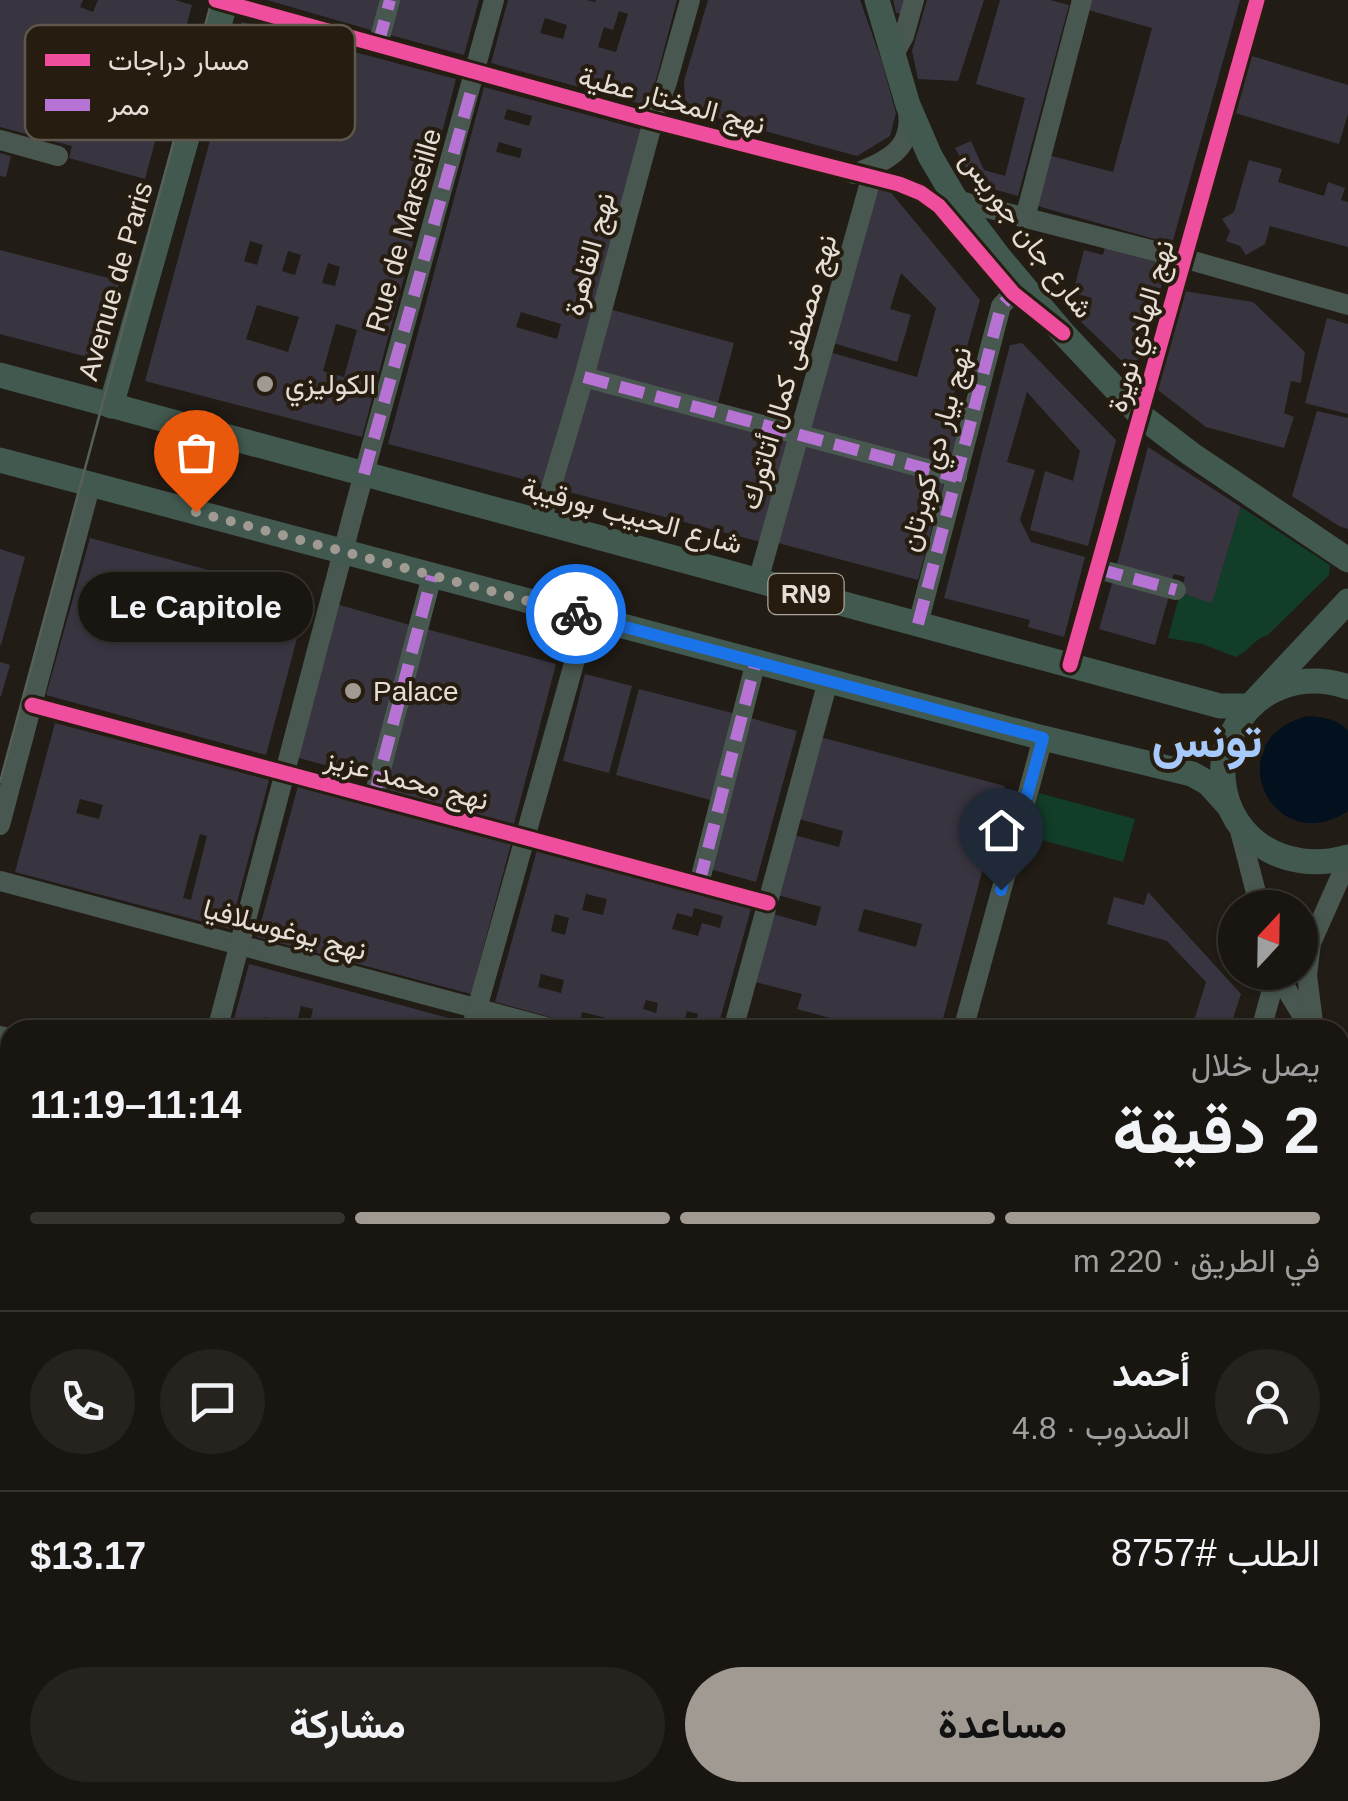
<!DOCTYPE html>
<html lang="ar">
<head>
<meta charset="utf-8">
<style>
	:root { --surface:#191510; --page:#26221e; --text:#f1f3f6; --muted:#9f9f9f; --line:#373430; --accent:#a09a92 }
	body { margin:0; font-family:Helvetica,Vazirmatn,sans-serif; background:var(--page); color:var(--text); direction:rtl; height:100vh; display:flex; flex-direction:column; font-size:38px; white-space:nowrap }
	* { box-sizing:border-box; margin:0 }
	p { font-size:32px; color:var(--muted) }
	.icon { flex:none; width:55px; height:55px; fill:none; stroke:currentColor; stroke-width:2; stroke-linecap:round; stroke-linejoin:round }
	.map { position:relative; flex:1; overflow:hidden; direction:ltr }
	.drawer { position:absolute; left:0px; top:1020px; width:1350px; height:782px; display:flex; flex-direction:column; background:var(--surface); border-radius:30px 30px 0 0; box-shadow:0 2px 8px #0004,0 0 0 2px var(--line); direction:rtl }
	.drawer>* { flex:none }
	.needle { width:65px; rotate:22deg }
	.fabs { position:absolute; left:1218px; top:890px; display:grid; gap:20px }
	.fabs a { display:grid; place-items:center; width:100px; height:100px; border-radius:50%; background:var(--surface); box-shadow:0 2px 8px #0004,0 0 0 2px var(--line); font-size:50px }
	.pin { position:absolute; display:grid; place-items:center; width:85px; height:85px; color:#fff; margin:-102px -42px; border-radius:50% 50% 50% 0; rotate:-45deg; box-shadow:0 0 10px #0007 }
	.pin .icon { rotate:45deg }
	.courier { position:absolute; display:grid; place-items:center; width:100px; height:100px; margin:-50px; border:8px solid #1a73e8; border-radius:50%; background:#fff; color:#222; box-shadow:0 2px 12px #0007 }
	.bubble { position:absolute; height:70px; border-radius:35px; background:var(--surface); box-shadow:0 2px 8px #0004,0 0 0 2px var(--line); font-size:32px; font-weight:700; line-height:70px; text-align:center; direction:rtl }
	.overview em { font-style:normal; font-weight:700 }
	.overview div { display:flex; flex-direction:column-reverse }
	.overview { display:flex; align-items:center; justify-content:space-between; height:170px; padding:0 30px }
	h1 { font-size:65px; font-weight:700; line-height:75px }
	.bar { display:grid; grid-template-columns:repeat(4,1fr); gap:15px 10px; align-content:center; height:120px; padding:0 30px }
	.bar i { height:12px; border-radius:8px; background:var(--line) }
	.bar .active { background:var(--accent) }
	.bar p { grid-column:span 4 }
	.line { display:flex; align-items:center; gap:25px; padding:0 30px; border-top:2px solid var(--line) }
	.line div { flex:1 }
	.round { display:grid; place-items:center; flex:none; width:105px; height:105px; border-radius:52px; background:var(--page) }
	.action { display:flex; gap:20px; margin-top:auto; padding:20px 30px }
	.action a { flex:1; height:115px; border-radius:60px; background:var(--accent); color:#111; font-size:40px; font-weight:700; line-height:115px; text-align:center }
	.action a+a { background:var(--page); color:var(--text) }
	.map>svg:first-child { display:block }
</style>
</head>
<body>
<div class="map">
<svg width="1348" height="1801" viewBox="0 0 1348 1801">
	<rect width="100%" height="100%" fill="#211c15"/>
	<g fill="#113d29">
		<path d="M1241,507L1330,565L1329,575L1268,635C1253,640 1250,650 1236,657L1202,644L1168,638L1180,593L1212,602Z"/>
		<path d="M1039,793L1135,819L1123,862L1027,836Z"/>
	</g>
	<path fill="#03111e" d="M1308,716C1323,717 1336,719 1348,730V811C1272,862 1215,739 1308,716Z"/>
	<g fill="#393540" fill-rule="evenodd">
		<path d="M0,0H83L80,7L93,12L98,0H175L192,5L145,179L69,158L72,146L0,127ZM118,60L124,62L110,115L89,108L103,73ZM39,61L84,73L78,95L29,82Z"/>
		<path d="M267,0H382L374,31Z"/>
		<path d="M399,0H479L464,55L390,35Z"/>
		<path d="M508,0H587L595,2L596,0H677L649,106L491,63ZM619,11L628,14L616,52L598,47L604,27L613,30ZM545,18L567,25L563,39L540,33Z"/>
		<path d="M708,0H860L882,62L896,113L890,136L857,156L695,112L685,99L684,81Z"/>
		<path d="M893,0H907L903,14L896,13Z"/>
		<path d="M927,0H984L958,81L918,79L912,51Z"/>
		<path d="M1000,0H1050L1069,5L1018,196L975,184L955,148L971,141L984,170L1005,176L1025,98L976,84Z"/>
		<path d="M1091,0H1240L1172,244L1034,205L1048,155L1113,172L1152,28L1088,10Z"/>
		<path d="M242,22L456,79L362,437L145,381ZM265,51L285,57L281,71L261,65ZM250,241L263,245L257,265L244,261ZM288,251L301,255L295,275L282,271ZM328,263L340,267L335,286L322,283ZM257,305L299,317L288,352L246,339ZM336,324L357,330L344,377L323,371Z"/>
		<path d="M1252,56L1348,85V114L1339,144L1235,113Z"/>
		<path d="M484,87L643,130L545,485L388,444ZM507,109L532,116L529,126L504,119ZM499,142L522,149L520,158L496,152ZM521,312L561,324L557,339L516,327Z"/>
		<path d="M0,153L11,156L6,177L0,176Z"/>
		<path d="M1249,160L1282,169L1278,182L1324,196L1328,182L1345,188L1341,200L1348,202V247L1270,226L1265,244L1246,255L1240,246L1226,241L1230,231L1222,219L1234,212Z"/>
		<path d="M877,187L888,189L980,300L945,426L959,429L948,470L807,431L829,352L917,377L936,308L901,273L890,309L911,315L897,362L833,343Z"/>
		<path d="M1105,247L1168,264L1140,359L1124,363L1076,317L1092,298L1073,293L1084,250L1103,255Z"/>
		<path d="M0,250L120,281L99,360L0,334Z"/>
		<path d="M1184,291L1253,302L1305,352L1301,383L1291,381L1284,413L1294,417L1284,448L1206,427L1154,387Z"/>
		<path d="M609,309L734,343L717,406L592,372Z"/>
		<path d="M1327,318L1348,324V414L1305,403Z"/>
		<path d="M1022,343L1116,440L1088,546L1030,530L1045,471L1073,481L1080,451L1027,392L1007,462L1035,470L1020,520L1031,542L1085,557L1064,637L1028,627L1030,620L944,598L1010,345Z"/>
		<path d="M590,386L788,441L761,542L561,490Z"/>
		<path d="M1317,411L1348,418V529L1339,526L1292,496Z"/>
		<path d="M804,445L944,483L918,580L778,543Z"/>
		<path d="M1148,447L1241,507L1212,603L1180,593L1185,577L1174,574L1170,583L1116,568Z"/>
		<path d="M90,538L308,597L266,755L46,695Z"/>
		<path d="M0,549L25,557L1,645H0Z"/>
		<path d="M1113,580L1169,596L1155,645L1099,629Z"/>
		<path d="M336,604L410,625L370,777L295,757Z"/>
		<path d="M426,629L556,664L514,824L384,789Z"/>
		<path d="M0,662L10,665L1,696H0Z"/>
		<path d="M585,674L632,686L609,773L563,761Z"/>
		<path d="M639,689L740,715L718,802L616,775Z"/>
		<path d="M747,717L797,731L756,882L706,868Z"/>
		<path d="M55,723L269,780L230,929L15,872ZM80,799L103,805L99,819L76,813ZM200,834L207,836L191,900L183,898Z"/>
		<path d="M820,737L1005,786L940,1030H875L797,1009L802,994L755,982L773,914L816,926L821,907L778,895L794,835L839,847L843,831L799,819ZM864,909L922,924L916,947L858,931Z"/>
		<path d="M298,786L511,844L471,994L257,937Z"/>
		<path d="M537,850L751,909L717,1030H603L606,1018L582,1012L579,1025L495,1002ZM586,894L607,899L603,915L582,910ZM694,908L723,916L720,928L702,923L698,936L672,929L677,913L692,917ZM555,914L569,918L565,935L551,931ZM541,974L564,980L561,993L538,987ZM646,1000L658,1003L656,1013L643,1009ZM687,1011L698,1014L695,1026L684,1024Z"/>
		<path d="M1148,892L1241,994L1229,1030H1191L1206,982L1167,941L1107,924L1114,897L1144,905Z"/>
		<path d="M249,964L463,1022L461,1030H285L287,1023L265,1017L261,1030H231ZM301,1006L313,1009L310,1022L298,1018Z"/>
		<path d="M1061,1018L1100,1029V1030H1057Z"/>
		<path d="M1131,1018L1166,1029V1030H1127Z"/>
		<path d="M1340,1100L1348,1108V1234L1340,1231Z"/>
		<path d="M0,1220L10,1223V1417L0,1414Z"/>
		<path d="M0,1452L10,1455V1578L0,1575Z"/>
		<path d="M0,1722L10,1725V1760L1,1792Z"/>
		<path d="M86,1792H165L190,1800L84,1801Z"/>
		<path d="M975,1792H1023L1021,1801H998Z"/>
	</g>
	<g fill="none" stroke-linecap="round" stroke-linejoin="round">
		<g stroke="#48574f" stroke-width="20">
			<path d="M216,0L653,121L899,184L921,193L939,206L1013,293L1029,306"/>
			<path d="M378,45L390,0"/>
			<path d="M892,58L904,36L914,0"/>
			<path d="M0,140L58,156"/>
			<path d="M854,174C885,161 913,151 908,112"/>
			<path d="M956,200L1186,259L1348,305"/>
			<path d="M1025,218L1082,0"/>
			<path d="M584,377L957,477"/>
			<path d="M541,522L584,377L653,121L667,82L690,0"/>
			<path d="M1098,569L1176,590"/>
			<path d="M758,581L871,179"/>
			<path d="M918,624L1001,306L1013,293"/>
			<path d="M1070,665L1257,0"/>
			<path d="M32,705L768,903"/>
			<path d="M374,796L432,576"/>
			<path d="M1238,823L1260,908"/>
			<path d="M0,825L91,483"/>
			<path d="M0,881L557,1030"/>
			<path d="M699,884L756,661"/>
			<path d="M1276,972L1311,1030"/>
			<path d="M217,1030L354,510L494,0"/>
			<path d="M471,1030L587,617"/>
			<path d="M733,1030L828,681"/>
			<path d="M963,1030L1043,738"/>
			<path d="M1261,1030L1276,975"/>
			<path d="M1314,1030L1307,975L1311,943L1348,860"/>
			<path d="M0,1036L10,1038"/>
			<path d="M1340,1065L1348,1075"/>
			<path d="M0,1175L10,1178"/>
			<path d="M1340,1244L1348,1246"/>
			<path d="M1340,1411L1348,1374"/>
			<path d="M0,1429L10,1432"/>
			<path d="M1340,1525L1348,1526"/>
			<path d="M0,1586L10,1589"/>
			<path d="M1340,1698L1348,1700"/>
			<path d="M810,1792L842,1801"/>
			<path d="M1139,1792L1165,1801"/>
			<path d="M11,1801L13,1792"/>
			<path d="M268,1801L270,1792"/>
			<path d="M440,1801L442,1792"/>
			<path d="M526,1801L528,1792"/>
			<path d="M755,1801L758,1792"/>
			<path d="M1053,1801L1055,1792"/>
			<path d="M1251,1801L1253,1792"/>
		</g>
		<g stroke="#425950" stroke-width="25">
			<path d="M877,0L908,105L930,156L956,200L999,257L1063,333L1140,415L1191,454L1348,560"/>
			<path d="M0,375L1220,706H1250L1348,601"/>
			<path d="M111,406L226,0"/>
			<path d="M0,460L1043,738L1192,774L1208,783L1229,806"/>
			<path d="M1348,687C1304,672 1258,686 1235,728C1229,739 1223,751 1223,764C1219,836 1283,876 1348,857"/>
		</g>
		<g stroke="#566059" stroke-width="2.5">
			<path d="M0,782L212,0"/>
			<path d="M0,1195L10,1198"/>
			<path d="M1340,1545L1348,1547"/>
		</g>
		<g stroke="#b673d3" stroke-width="12" stroke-dasharray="25 12" stroke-linecap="butt">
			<path d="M378,45L390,0"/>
			<path d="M584,377L957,477"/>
			<path d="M364,474L476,73"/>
			<path d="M1098,569L1176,590"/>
			<path d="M918,624L1001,306L1013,293"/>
			<path d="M374,796L432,576"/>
			<path d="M699,884L756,661"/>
		</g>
		<g stroke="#261d10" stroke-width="21">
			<g id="cycleway">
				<path d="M216,0L653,121L899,184L921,193L939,206L1013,293L1063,333"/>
				<path d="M1070,665L1257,0"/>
				<path d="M32,705L768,903"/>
			</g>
		</g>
		<use href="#cycleway" stroke="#ef4d9e" stroke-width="15"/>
	</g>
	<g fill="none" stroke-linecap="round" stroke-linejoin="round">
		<path stroke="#a09a92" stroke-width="10" stroke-dasharray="0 18" d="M196,512L576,614"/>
		<path stroke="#1a73e8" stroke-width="12" d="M576,614L1043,738L1001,890"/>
	</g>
	<g fill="#a09a92" stroke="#261d10" stroke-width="4">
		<circle cx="265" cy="384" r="10"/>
		<circle cx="353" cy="691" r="10"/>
	</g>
	<g text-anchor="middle" stroke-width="8" stroke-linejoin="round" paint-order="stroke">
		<rect fill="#261d10" stroke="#aca49b" stroke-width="2.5" x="768.5" y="574" width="75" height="40" rx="8"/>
		<g font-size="25" font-weight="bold" fill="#e5ded6">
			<text x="806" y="603">RN9</text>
		</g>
		<g font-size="28" fill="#e5ded6" stroke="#261d10">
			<text transform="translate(672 100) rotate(15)" y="10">نهج المختار عطية</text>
			<text transform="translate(403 230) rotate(-74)" y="10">Rue de Marseille</text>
			<text transform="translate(1027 234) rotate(53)" y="10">شارع جان جوريس</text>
			<text transform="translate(589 254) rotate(-75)" y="10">نهج القاهرة</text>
			<text transform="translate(115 281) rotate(-74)" y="10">Avenue de Paris</text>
			<text transform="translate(1140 326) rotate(-74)" y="10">نهج الهادي نويرة</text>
			<text transform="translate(788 372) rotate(-74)" y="10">نهج مصطفى كمال أتاتورك</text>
			<text transform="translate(935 449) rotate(-75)" y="10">نهج بيار دي كوبرتان</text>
			<text transform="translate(632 515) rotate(15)" y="10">شارع الحبيب بورقيبة</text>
			<text transform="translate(407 779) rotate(15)" y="10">نهج محمد عزيز</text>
			<text transform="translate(285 929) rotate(15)" y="10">نهج يوغوسلافيا</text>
		</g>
		<g font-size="28" fill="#e5ded6" stroke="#261d10" text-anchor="start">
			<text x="285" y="394">الكوليزي</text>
			<text x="373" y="701">Palace</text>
		</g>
		<g font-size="48" font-weight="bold" fill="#a5cafb" stroke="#261d10">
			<text x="1207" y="757">تونس</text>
		</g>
	</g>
	<rect x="25" y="25" width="330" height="115" rx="15" fill="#261d10" stroke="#5f574b" stroke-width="2.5"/>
	<rect x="45" y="54" width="45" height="12" fill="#ef4d9e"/>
	<rect x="45" y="99" width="45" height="12" fill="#b673d3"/>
	<g font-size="28" fill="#e5ded6">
		<text x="108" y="70">مسار دراجات</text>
		<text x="108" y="115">ممر</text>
	</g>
</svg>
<div class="fabs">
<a><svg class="needle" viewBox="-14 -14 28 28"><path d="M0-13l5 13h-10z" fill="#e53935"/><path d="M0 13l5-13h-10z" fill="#9f9f9f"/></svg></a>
</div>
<div class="pin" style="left:196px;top:512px;background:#ea580c"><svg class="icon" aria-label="bag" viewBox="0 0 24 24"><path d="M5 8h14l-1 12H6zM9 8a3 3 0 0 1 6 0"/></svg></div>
<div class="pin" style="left:1001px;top:890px;background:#1f2937"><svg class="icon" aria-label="home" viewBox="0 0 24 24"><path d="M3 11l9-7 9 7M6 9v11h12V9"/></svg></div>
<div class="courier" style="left:576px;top:614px"><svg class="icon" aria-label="bike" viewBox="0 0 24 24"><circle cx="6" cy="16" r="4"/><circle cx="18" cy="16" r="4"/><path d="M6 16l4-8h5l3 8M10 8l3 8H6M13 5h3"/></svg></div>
<div class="bubble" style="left:78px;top:572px;width:235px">Le Capitole</div>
<section class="drawer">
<div class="overview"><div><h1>2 دقيقة</h1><p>يصل خلال</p></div><em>11:14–11:19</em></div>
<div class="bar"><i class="active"></i><i class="active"></i><i class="active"></i><i></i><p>في الطريق · 220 m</p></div>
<div class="line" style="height:180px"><a class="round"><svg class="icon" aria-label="person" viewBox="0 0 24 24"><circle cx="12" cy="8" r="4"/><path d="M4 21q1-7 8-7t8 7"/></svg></a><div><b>أحمد</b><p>المندوب · 4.8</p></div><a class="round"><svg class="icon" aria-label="chat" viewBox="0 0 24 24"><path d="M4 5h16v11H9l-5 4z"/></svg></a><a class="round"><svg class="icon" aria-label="phone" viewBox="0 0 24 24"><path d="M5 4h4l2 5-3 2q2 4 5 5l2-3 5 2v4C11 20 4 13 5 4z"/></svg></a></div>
<div class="line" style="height:130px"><div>الطلب #8757</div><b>$13.17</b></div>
<div class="action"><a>مساعدة</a><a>مشاركة</a></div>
</section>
</div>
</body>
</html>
